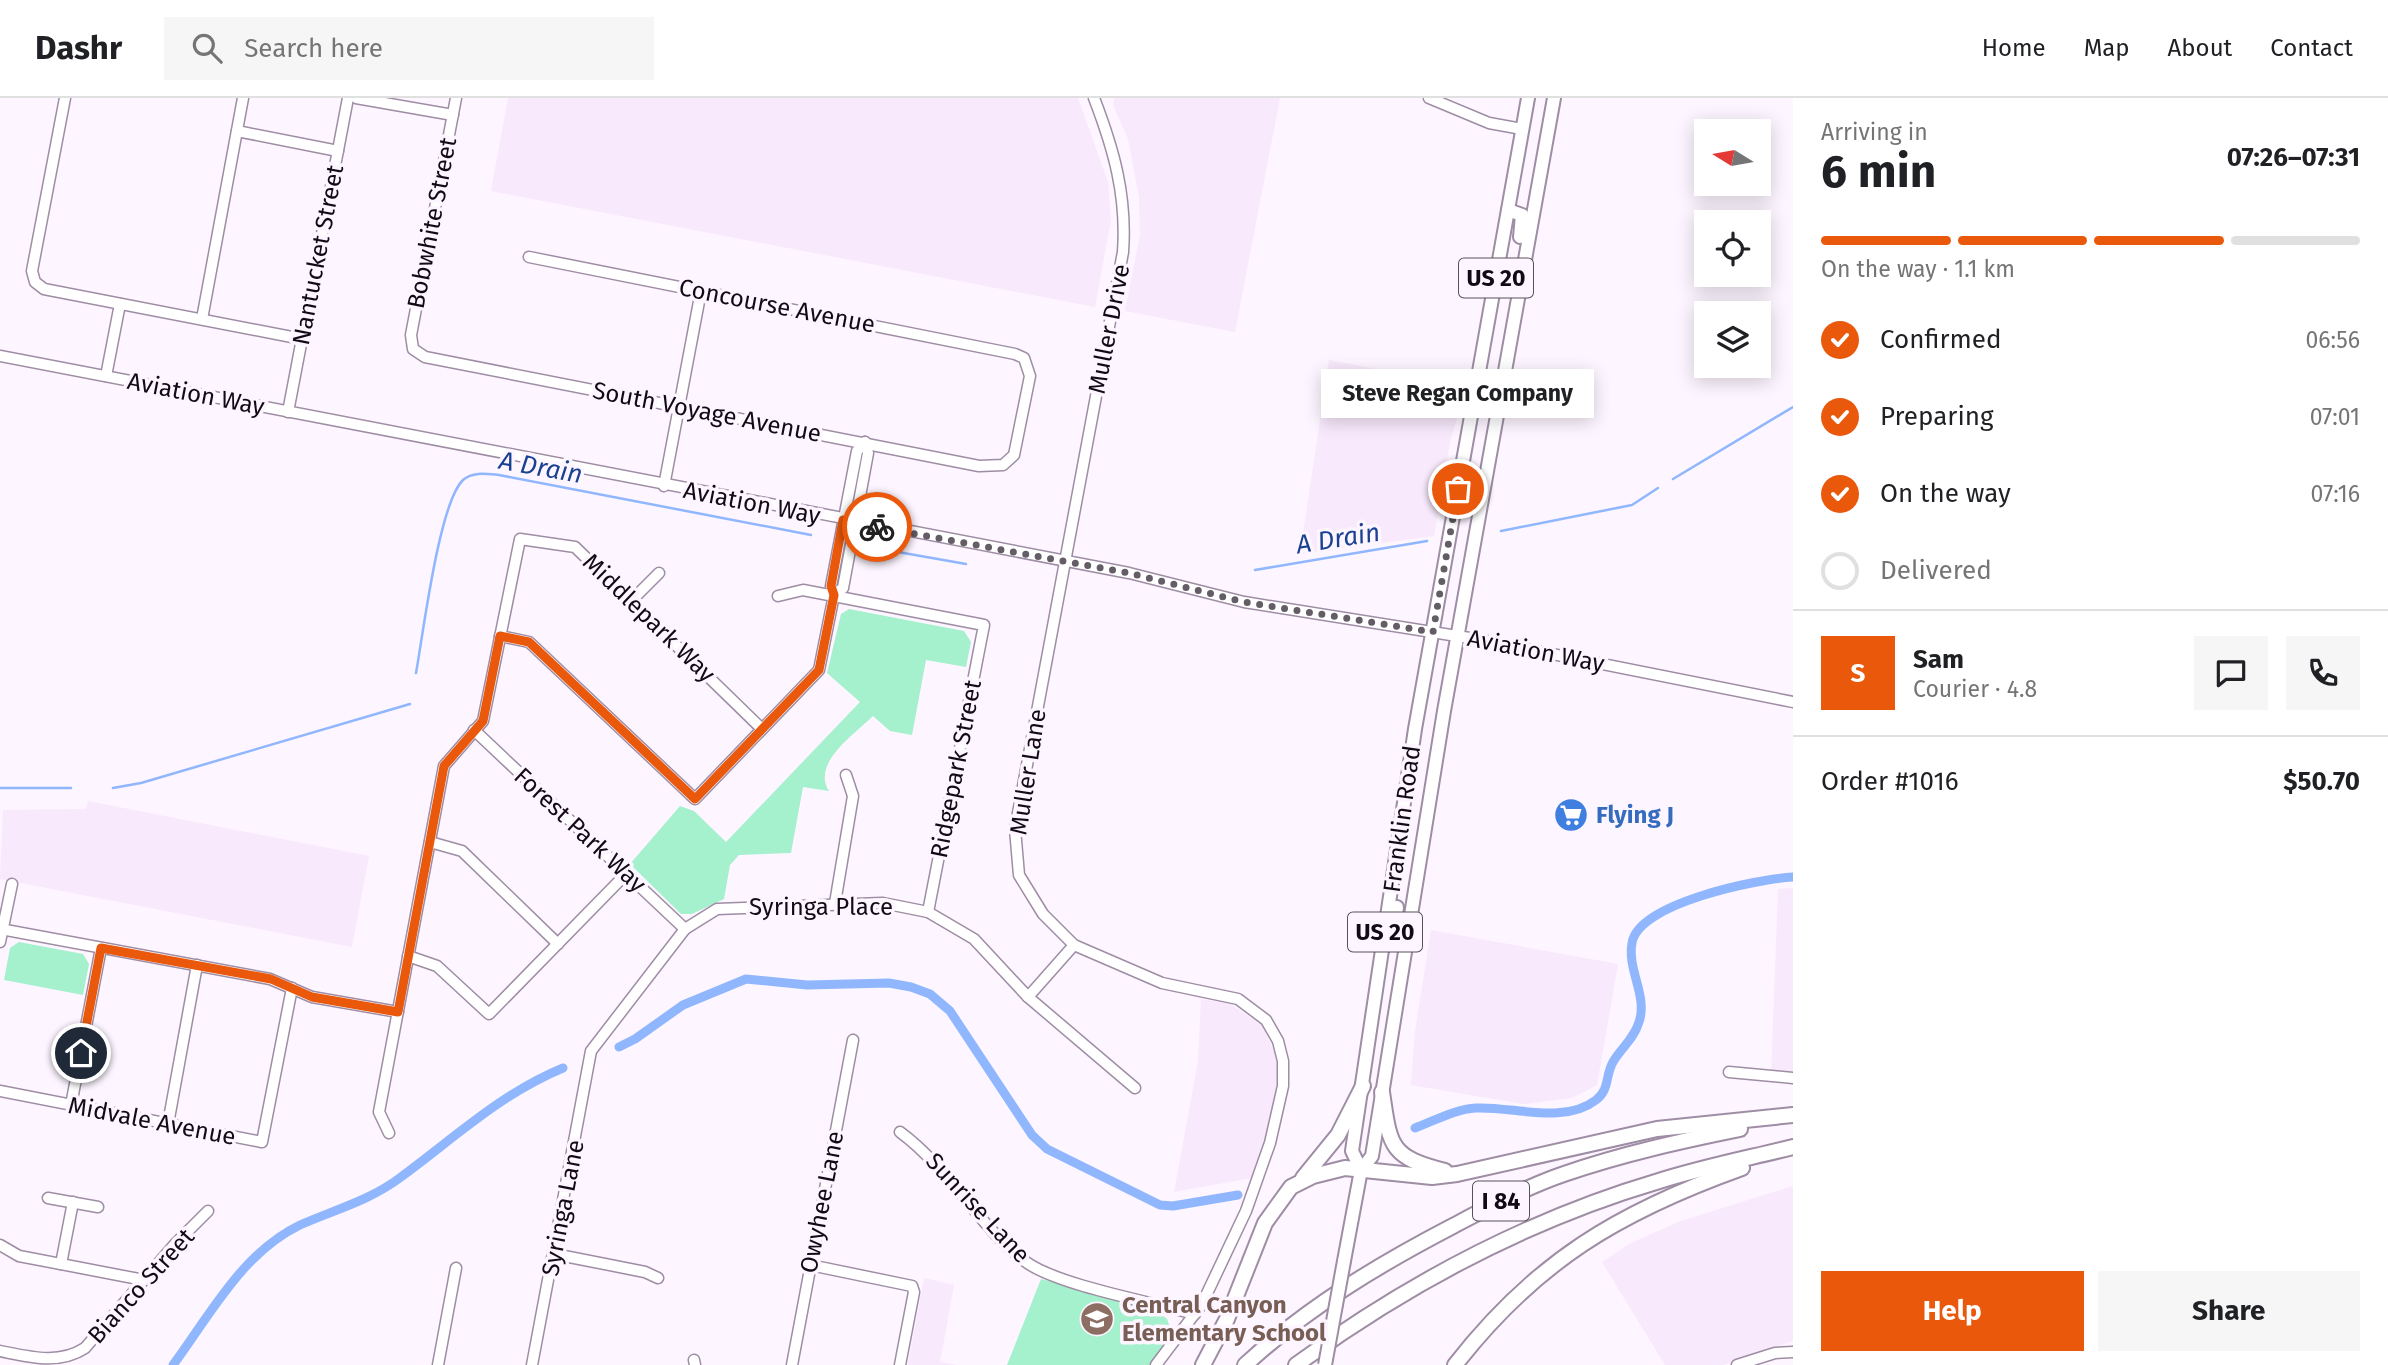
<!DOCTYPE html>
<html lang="en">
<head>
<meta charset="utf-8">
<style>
	:root { --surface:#fff; --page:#f6f6f6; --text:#202124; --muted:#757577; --line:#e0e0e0; --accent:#ea580c }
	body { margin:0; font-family:"Fira Sans",sans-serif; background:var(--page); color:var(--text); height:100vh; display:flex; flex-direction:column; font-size:26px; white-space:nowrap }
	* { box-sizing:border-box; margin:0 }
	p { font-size:23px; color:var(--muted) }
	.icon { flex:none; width:38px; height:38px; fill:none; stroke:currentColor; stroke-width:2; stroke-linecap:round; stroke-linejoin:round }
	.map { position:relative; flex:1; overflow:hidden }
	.details { display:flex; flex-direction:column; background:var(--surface); width:595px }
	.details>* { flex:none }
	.needle { width:46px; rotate:281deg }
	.fabs { position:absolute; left:1694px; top:21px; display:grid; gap:14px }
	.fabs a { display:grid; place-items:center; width:77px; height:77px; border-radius:0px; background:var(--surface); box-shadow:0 4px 18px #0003; font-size:35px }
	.pin { position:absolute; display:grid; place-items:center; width:60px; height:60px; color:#fff; margin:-30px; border:4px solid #fff; border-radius:50%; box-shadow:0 2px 7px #0007 }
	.courier { position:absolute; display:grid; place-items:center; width:70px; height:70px; margin:-35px; border:5px solid #ea580c; border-radius:50%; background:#fff; color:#222; box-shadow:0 2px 9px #0007 }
	.bubble { position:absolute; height:49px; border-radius:0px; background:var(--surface); box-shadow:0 4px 18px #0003; font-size:23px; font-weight:700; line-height:49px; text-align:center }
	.headline em { font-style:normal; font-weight:700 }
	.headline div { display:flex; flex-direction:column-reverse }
	.headline { display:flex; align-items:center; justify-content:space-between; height:119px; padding:0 28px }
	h1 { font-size:46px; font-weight:700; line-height:52px }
	.bar { display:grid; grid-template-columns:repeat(4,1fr); gap:10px 7px; align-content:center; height:84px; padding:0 28px }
	.bar i { height:9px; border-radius:5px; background:var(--line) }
	.bar .current { background:var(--accent) }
	.bar p { grid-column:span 4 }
	.line { display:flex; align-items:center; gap:18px; padding:0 28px; border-top:2px solid var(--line) }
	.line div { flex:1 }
	.round { display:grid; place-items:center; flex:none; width:74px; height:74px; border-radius:0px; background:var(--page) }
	ol { padding:0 28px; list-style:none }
	li { display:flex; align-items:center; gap:21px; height:77px }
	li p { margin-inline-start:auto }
	li .icon { padding:7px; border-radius:50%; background:var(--accent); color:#fff; stroke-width:4 }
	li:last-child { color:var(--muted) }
	li i { width:38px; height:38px; border:4px solid var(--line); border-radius:50% }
	.cta { display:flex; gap:14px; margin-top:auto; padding:14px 28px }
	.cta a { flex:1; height:80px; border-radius:0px; background:var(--accent); color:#fff; font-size:28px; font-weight:700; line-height:80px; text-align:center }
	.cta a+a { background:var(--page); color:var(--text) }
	header { display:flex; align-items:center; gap:42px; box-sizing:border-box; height:98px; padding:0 35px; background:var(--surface); border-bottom:2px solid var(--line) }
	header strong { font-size:33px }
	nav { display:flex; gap:38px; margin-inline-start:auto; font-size:24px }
	.search { width:490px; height:63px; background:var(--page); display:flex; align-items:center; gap:18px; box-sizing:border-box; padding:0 24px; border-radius:0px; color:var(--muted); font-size:26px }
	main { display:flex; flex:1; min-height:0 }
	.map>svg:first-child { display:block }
</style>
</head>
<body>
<header>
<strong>Dashr</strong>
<div class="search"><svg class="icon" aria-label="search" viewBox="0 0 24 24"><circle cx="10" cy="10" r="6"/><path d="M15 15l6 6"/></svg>Search here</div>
<nav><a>Home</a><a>Map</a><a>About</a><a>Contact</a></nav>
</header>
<main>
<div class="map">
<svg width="1793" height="1267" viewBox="0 0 1793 1267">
	<rect width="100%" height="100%" fill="#fdf5ff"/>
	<g fill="#f8e9fc">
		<path d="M508,0H1078L1108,84L1111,122L1095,209L491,93Z"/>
		<path d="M1115,0H1280L1235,234L1125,213L1140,137L1139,99L1128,41L1113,7Z"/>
		<path d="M1329,262L1466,288L1450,344L1434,438L1300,456Z"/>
		<path d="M88,703L369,758L352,849L0,781L3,712L86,711Z"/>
		<path d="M1793,790V975L1771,979L1778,791Z"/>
		<path d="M1431,832L1618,866L1597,987L1572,1000L1523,1006L1411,987L1415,933Z"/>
		<path d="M1201,901L1230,906L1262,927L1277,960L1276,994L1264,1048L1252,1080L1174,1094L1198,963Z"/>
		<path d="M1793,1088V1243L1723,1267H1665L1602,1164L1629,1146L1678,1124Z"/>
		<path d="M924,1180L954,1187L940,1264L957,1267H908Z"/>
	</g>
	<g fill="#a5f0cd">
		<path d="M849,511L964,533L971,544L966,569L926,562L912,637L890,633L873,618C855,636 811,665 829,693L803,689L791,755L739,757L730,767L724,801L692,816H681L630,766L680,708L694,713L726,744L860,604L827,575L841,516Z"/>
		<path d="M19,844L83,856L89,866L83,897L4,882L10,850Z"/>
		<path d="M1041,1181L1155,1212L1167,1221L1173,1237L1150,1267H1007Z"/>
	</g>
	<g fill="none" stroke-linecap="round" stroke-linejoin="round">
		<g stroke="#90b7fe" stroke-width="2.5">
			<path d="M1673,381L1793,309"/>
			<path d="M1501,433L1632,407L1658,390"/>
			<path d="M881,451L966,466"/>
			<path d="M1255,472L1427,443"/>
			<path d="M416,575C423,537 439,405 463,382C473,373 488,376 499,377L811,437"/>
			<path d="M0,690H71"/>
			<path d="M113,690L141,685L410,606"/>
		</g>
		<g stroke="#90b7fe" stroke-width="9">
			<path d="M619,949L635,941L683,907L746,881L807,887L889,885L911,889L930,896L950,913L1032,1037L1047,1051L1160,1107L1173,1108L1238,1097"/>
			<path d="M1415,1030C1434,1023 1455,1011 1476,1010C1512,1008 1564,1027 1596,1002C1610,991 1605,978 1613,964C1621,950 1634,941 1639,924C1648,898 1627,872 1632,845C1638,805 1758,781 1793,779"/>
			<path d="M173,1267C210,1217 242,1155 300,1127C334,1112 371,1102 401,1079C454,1040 502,995 563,970"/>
		</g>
		<g stroke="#9e8da4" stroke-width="13">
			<g id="minor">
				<path d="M65,0L32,173L35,184L44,191L302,241"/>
				<path d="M356,0L453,17"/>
				<path d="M456,0L411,237L413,251L425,259L979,368L1003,367L1014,357L1030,278L1024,260L1015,256L529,159"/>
				<path d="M1094,0C1114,52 1127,98 1123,154L1015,731L1019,777L1043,816L1074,847L1162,885L1238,901L1266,922L1278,943L1283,963V988L1270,1045L1246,1113L1202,1206L1156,1267"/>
				<path d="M1429,0L1489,25L1522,31"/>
				<path d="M237,33L338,53"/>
				<path d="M202,221L243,0"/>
				<path d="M0,258L1129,475L1244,504L1482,542L1793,604"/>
				<path d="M106,278L120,206"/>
				<path d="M288,314L348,0"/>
				<path d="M664,388L701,193"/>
				<path d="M834,497L843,490L868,355L865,344"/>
				<path d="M778,498L803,492L984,527L928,814"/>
				<path d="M631,503L659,475"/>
				<path d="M500,538L529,544L695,701L819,572L834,497L831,488L857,353L865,344"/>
				<path d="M474,632L685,831"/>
				<path d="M430,744L462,753L558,846"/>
				<path d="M835,805L853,698L846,677"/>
				<path d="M0,831L270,881L312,899L398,914"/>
				<path d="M0,844L12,786"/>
				<path d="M408,858L437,868L489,916L626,776"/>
				<path d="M1028,899L1074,847"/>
				<path d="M1729,974L1793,980"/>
				<path d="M0,993L262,1044L292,890"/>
				<path d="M71,1007L101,850"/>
				<path d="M168,1026L197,867"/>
				<path d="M900,1034C949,1070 978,1128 1026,1164C1057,1187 1155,1205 1195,1216"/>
				<path d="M389,1035L379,1014L444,668L483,623L520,441L575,449L762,631"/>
				<path d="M48,1100L98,1109"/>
				<path d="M0,1147L19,1158L144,1182"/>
				<path d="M554,1156L645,1174L658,1180"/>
				<path d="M61,1166L73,1104"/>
				<path d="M810,1167L912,1188L914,1194L900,1267"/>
				<path d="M0,1253C30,1259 59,1267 85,1250L175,1146L208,1113"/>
				<path d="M694,1262L695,1267"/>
				<path d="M438,1267L456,1170"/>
				<path d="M532,1267L591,953L685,831L717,811L883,805L928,814L974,841L1028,899L1135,990"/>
				<path d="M792,1267L853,942"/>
				<path d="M1737,1267L1775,1255L1793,1254"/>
			</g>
		</g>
		<g stroke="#9e8da4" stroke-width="16">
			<g id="major">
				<path d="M1508,112L1522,117L1520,139"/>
				<path d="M1397,809L1395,827L1408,834"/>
				<path d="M1361,1072L1352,1053L1415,631L1528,0"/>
				<path d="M1344,1163L1361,1072L1372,1058L1444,613L1554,0"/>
			</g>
		</g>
		<g stroke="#9e8da4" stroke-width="18">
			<g id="highway">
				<path d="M1382,994C1390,1048 1389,1059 1445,1073"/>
				<path d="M1303,1080L1338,1037L1363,988"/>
				<path d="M1203,1267L1227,1221L1265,1125L1291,1089L1313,1078L1345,1070L1432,1079L1457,1076L1657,1031L1793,1017"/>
				<path d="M1245,1267C1308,1209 1378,1167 1453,1128C1489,1109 1526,1089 1564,1076C1622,1056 1681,1043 1740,1031"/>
				<path d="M1296,1267C1407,1186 1527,1122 1659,1083C1703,1069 1749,1060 1793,1049"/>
				<path d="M1455,1267C1536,1163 1619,1114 1742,1070"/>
			</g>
		</g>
		<use href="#minor" stroke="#fff" stroke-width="10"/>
		<use href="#major" stroke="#fff" stroke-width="12"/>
		<use href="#highway" stroke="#fff" stroke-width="14"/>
		<g stroke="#9e8da4" stroke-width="16" stroke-linecap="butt">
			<path id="major-bridge" d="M1325,1267L1344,1163"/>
		</g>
		<use href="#major-bridge" stroke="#fff" stroke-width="12"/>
	</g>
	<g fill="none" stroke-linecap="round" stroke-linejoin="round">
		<path stroke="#645d66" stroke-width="7" stroke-dasharray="0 12.6" d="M877,429L1129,475L1244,504L1433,534L1458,391"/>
		<path stroke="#ea580c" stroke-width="9" d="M81,955L101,850L271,881L312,899L398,914L444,668L483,623L500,538L529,544L695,701L819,572L834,497L831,488L843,422L877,429"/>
	</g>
	<defs>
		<g id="supermarket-disc" transform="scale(1.75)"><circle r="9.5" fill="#3f7fe0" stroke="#fdf5ff"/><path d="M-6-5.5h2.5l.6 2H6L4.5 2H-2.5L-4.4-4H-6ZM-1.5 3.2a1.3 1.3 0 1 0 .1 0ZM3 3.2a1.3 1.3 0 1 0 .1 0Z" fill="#fff"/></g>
		<g id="school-disc" transform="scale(1.75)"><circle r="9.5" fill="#8d6e63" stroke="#fdf5ff"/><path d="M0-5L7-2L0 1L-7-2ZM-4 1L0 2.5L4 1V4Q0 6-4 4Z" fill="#fff"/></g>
	</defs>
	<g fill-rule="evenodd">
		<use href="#supermarket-disc" x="1571" y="717"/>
		<use href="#school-disc" x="1097" y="1221"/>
	</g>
	<g text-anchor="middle" stroke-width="7" stroke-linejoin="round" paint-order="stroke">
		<g fill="#fdf5ff" stroke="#58515a" stroke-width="2">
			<rect x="1459" y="160.5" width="74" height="39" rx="5"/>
			<rect x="1348" y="814.5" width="74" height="39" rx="5"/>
			<rect x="1473" y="1083.5" width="56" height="39" rx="5"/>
		</g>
		<g font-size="23" font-weight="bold" fill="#120b13">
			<text x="1496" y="188">US 20</text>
			<text x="1385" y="842">US 20</text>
			<text x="1501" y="1111">I 84</text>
		</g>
		<g font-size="24" fill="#120b13" stroke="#fdf5ff">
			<text transform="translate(432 125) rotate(-79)" y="8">Bobwhite Street</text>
			<text transform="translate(318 157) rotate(-79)" y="8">Nantucket Street</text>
			<text transform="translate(777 208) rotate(11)" y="8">Concourse Avenue</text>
			<text transform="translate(1109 231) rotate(-79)" y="8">Muller Drive</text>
			<text transform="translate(196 296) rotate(11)" y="8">Aviation Way</text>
			<text transform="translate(707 314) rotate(11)" y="8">South Voyage Avenue</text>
			<text transform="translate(752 405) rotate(11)" y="8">Aviation Way</text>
			<text transform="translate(649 520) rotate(44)" y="8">Middlepark Way</text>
			<text transform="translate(1536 553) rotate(11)" y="8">Aviation Way</text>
			<text transform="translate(956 671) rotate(-79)" y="8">Ridgepark Street</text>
			<text transform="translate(1028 674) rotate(-81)" y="8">Muller Lane</text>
			<text transform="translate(1402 721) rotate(-82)" y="8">Franklin Road</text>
			<text transform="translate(580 732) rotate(43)" y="8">Forest Park Way</text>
			<text x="821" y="817">Syringa Place</text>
			<text transform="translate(152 1023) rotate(11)" y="8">Midvale Avenue</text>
			<text transform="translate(822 1104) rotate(-79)" y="8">Owyhee Lane</text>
			<text transform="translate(563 1110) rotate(-79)" y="8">Syringa Lane</text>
			<text transform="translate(978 1110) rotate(47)" y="8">Sunrise Lane</text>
			<text transform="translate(141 1188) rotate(-48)" y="8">Bianco Street</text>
		</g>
		<g font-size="24" font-weight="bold" fill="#366cbe" stroke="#fdf5ff" text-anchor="start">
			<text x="1596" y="725">Flying J</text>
		</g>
		<g font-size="24" font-weight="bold" fill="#785e54" stroke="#fdf5ff" text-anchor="start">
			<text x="1122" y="1215">Central Canyon<tspan x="1122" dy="28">Elementary School</tspan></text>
		</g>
		<g font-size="26" font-style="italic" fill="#184191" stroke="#fdf5ff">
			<text transform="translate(541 369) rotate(10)" y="9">A Drain</text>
			<text transform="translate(1338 440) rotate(-9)" y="9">A Drain</text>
		</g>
	</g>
</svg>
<div class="fabs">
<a><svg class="needle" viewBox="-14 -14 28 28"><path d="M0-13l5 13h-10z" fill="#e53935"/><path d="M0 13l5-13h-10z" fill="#757577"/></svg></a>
<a><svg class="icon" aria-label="locate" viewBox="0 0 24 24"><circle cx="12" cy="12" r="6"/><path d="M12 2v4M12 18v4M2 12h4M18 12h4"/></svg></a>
<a><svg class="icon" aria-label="layers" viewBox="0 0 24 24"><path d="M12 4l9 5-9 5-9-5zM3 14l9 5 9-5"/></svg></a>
</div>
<div class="pin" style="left:1458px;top:391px;background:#ea580c"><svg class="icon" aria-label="bag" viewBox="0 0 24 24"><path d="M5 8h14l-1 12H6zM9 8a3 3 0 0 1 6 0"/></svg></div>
<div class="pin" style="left:81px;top:955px;background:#1f2937"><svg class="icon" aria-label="home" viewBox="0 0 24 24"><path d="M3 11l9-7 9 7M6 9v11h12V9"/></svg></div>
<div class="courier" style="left:877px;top:429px"><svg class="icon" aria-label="bike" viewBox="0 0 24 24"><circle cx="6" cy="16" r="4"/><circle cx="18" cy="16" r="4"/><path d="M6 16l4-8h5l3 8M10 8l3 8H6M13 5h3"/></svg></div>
<div class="bubble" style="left:1321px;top:271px;width:273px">Steve Regan Company</div>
</div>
<section class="details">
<div class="headline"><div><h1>6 min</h1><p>Arriving in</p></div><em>07:26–07:31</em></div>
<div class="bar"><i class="current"></i><i class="current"></i><i class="current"></i><i></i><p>On the way · 1.1 km</p></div>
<ol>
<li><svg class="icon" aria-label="check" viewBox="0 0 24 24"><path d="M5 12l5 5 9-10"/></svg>Confirmed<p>06:56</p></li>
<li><svg class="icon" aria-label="check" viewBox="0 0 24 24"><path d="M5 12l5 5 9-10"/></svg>Preparing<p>07:01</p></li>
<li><svg class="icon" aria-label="check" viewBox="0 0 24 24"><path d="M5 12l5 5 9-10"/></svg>On the way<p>07:16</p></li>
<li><i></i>Delivered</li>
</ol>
<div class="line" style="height:126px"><b class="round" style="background:var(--accent);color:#fff">S</b><div><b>Sam</b><p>Courier · 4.8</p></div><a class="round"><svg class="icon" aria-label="chat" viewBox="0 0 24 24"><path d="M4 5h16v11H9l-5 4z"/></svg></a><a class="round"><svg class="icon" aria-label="phone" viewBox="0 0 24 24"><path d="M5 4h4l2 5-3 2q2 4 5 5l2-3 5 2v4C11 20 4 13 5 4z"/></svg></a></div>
<div class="line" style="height:91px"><div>Order #1016</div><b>$50.70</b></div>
<div class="cta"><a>Help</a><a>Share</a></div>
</section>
</main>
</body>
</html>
